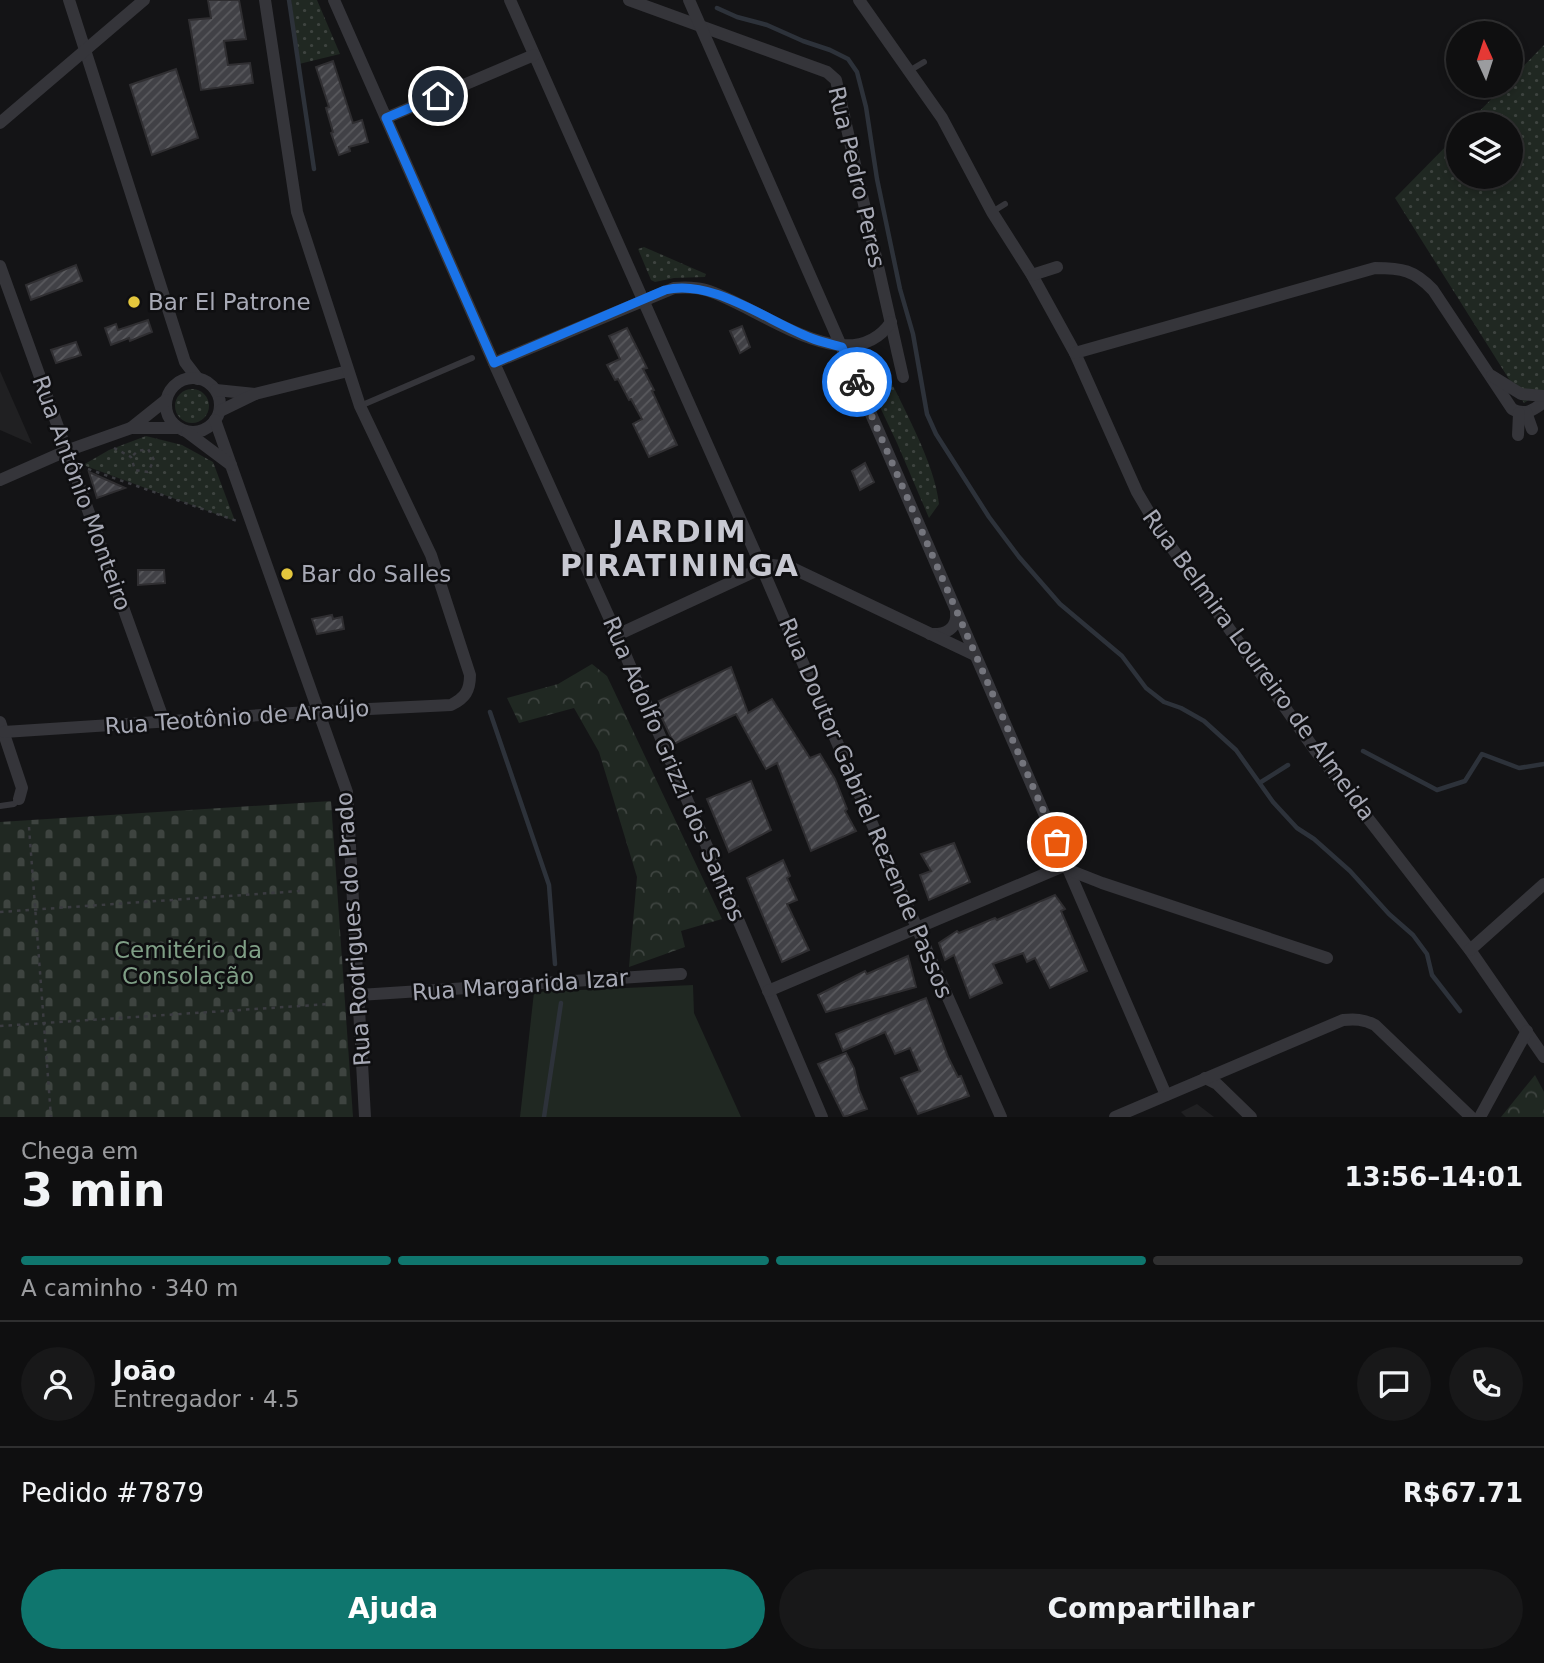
<!DOCTYPE html>
<html lang="pt">
<head>
<meta charset="utf-8">
<style>
	:root { --surface:#0f0f10; --page:#181819; --text:#f1f3f6; --muted:#9b9c9f; --line:#2f2f30; --accent:#0f766e }
	body { margin:0; font-family:"DejaVu Sans",sans-serif; background:var(--page); color:var(--text); height:100vh; display:flex; flex-direction:column; font-size:26px; white-space:nowrap }
	* { box-sizing:border-box; margin:0 }
	p { font-size:23px; color:var(--muted) }
	.icon { flex:none; width:38px; height:38px; fill:none; stroke:currentColor; stroke-width:2; stroke-linecap:round; stroke-linejoin:round }
	.map { position:relative; height:1117px; overflow:hidden }
	.side { display:flex; flex-direction:column; background:var(--surface); flex:1 }
	.side>* { flex:none }
	.needle { width:46px; rotate:357deg }
	.fabs { position:absolute; left:1446px; top:21px; display:grid; gap:14px }
	.fabs a { display:grid; place-items:center; width:77px; height:77px; border-radius:50%; background:var(--surface); box-shadow:0 4px 10px #0003,0 0 0 2px var(--line); font-size:35px }
	.pin { position:absolute; display:grid; place-items:center; width:60px; height:60px; color:#fff; margin:-30px; border:4px solid #fff; border-radius:50%; box-shadow:0 2px 7px #0007 }
	.courier { position:absolute; display:grid; place-items:center; width:70px; height:70px; margin:-35px; border:5px solid #1a73e8; border-radius:50%; background:#fff; color:#222; box-shadow:0 2px 9px #0007 }
	.overview em { font-style:normal; font-weight:700 }
	.overview div { display:flex; flex-direction:column-reverse }
	.overview { display:flex; align-items:center; justify-content:space-between; height:119px; padding:0 21px }
	h1 { font-size:46px; font-weight:700; line-height:52px }
	.bar { display:grid; grid-template-columns:repeat(4,1fr); gap:10px 7px; align-content:center; height:84px; padding:0 21px }
	.bar i { height:9px; border-radius:5px; background:var(--line) }
	.bar .selected { background:var(--accent) }
	.bar p { grid-column:span 4 }
	.line { display:flex; align-items:center; gap:18px; padding:0 21px; border-top:2px solid var(--line) }
	.line div { flex:1 }
	.round { display:grid; place-items:center; flex:none; width:74px; height:74px; border-radius:37px; background:var(--page) }
	.cta { display:flex; gap:14px; margin-top:auto; padding:14px 21px }
	.cta a { flex:1; height:80px; border-radius:42px; background:var(--accent); color:#fff; font-size:28px; font-weight:700; line-height:80px; text-align:center }
	.cta a+a { background:var(--page); color:var(--text) }
	.map>svg:first-child { display:block }
</style>
</head>
<body>
<div class="map">
<svg width="1544" height="1117" viewBox="0 0 1544 1117">
	<defs>
		<pattern id="forest-crowns" width="20" height="18" patternUnits="userSpaceOnUse" patternTransform="scale(1.75)"><rect width="20" height="18" fill="#202822"/><path d="M2 6a3 3 0 1 1 6 0M12 15a3 3 0 1 1 6 0" fill="none" stroke="#3e4440"/></pattern>
		<pattern id="cemetery-stones" width="16" height="16" patternUnits="userSpaceOnUse" patternTransform="scale(1.75)"><rect width="16" height="16" fill="#202822"/><path d="M2 7V4a2 2 0 0 1 4 0v3zM10 15v-3a2 2 0 0 1 4 0v3z" fill="#3e4440"/></pattern>
		<pattern id="park-dots" width="8" height="8" patternUnits="userSpaceOnUse" patternTransform="scale(1.75)"><rect width="8" height="8" fill="#202822"/><path d="M2 2h.1M6 6h.1" fill="none" stroke="#3e4440" stroke-width="1.8" stroke-linecap="round"/></pattern>
		<pattern id="building-hatch" width="6" height="6" patternUnits="userSpaceOnUse" patternTransform="scale(1.75)"><rect width="6" height="6" fill="#414146"/><path d="M-1 1l2-2M0 6l6-6M5 7l2-2" fill="none" stroke="#5a5a5e"/></pattern>
	</defs>
	<rect width="100%" height="100%" fill="#141416"/>
	<g fill="#202022">
		<path d="M0,371L32,444L0,430Z"/>
		<path d="M1197,1104L1214,1117H1186L1181,1112Z"/>
	</g>
	<path fill="#202822" d="M693,985L694,1013L741,1117H520L534,992Z"/>
	<g fill="url(#forest-crowns)">
		<path d="M592,664L607,676L722,919L681,931L685,947L629,967L637,877L599,752L574,708L519,723L507,698L558,684Z"/>
		<path d="M1535,1075L1544,1092V1117H1501Z"/>
	</g>
	<path fill="url(#cemetery-stones)" d="M331,801L353,1117H0V822Z"/>
	<g fill="url(#park-dots)">
		<path d="M291,0H317L340,54L299,64Z"/>
		<path d="M1544,45V390L1524,403L1395,198L1458,134V177H1510V124H1467L1504,86H1510V80Z"/>
		<path d="M644,247L706,274L705,277L674,278L655,282L651,280L638,249Z"/>
		<path d="M884,367C902,406 935,463 939,504L929,518L897,443L862,369Z"/>
		<circle cx="192" cy="406" r="17"/>
		<path d="M146,436L182,445L213,462L235,521L83,465L109,450Z"/>
	</g>
	<g fill="none" stroke-linecap="round" stroke-linejoin="round">
		<g stroke="#2d323a" stroke-width="4.5">
			<path d="M289,0L314,169"/>
			<path d="M717,8L737,17L767,25L803,41L830,50L848,59L857,72L866,107L877,179L900,289L913,334L927,414L936,434L989,517L1019,557L1060,604L1122,656L1146,688L1164,702L1181,708L1204,721L1236,750L1273,802L1297,828L1314,839L1350,871L1389,914L1413,935L1427,954L1432,975L1460,1011"/>
			<path d="M490,712L549,885L555,964"/>
			<path d="M1363,751L1437,790L1465,781L1482,754L1519,768L1544,764"/>
			<path d="M1261,782L1288,765"/>
			<path d="M544,1117L561,1003"/>
		</g>
	</g>
	<g fill="url(#building-hatch)" stroke="#2f2e31" stroke-width="2">
		<path d="M208,0H239L246,39L224,41L228,65L250,63L253,83L201,90L189,20L211,18Z"/>
		<path d="M333,61L353,123L362,120L368,142L349,147L350,151L339,155L331,133L333,132L326,108L329,107L316,67Z"/>
		<path d="M176,69L198,138L152,155L130,85Z"/>
		<path d="M76,265L82,281L31,300L26,285Z"/>
		<path d="M148,320L152,332L130,341L129,338L111,345L105,328L116,324L118,330Z"/>
		<path d="M742,326L750,347L740,353L730,331Z"/>
		<path d="M627,328L647,368L643,369L654,390L652,391L677,445L649,457L633,424L642,419L631,399L629,400L618,379L615,380L607,365L620,359L609,336Z"/>
		<path d="M76,342L81,355L56,363L51,350Z"/>
		<path d="M865,463L874,482L860,490L852,471Z"/>
		<path d="M89,472L125,488L97,498Z"/>
		<path d="M138,570H164L165,583L138,585Z"/>
		<path d="M332,615L333,619L342,617L344,629L317,634L312,619Z"/>
		<path d="M731,667L748,713L772,699L810,758L820,754L835,779L847,809L845,811L856,831L811,851L777,763L766,769L736,714L674,744L655,703Z"/>
		<path d="M751,781L771,830L729,852L707,799Z"/>
		<path d="M954,843L970,882L929,900L920,875L931,871L921,854Z"/>
		<path d="M783,860L790,876L787,878L797,900L787,904L809,950L782,962L747,878Z"/>
		<path d="M1055,895L1065,909L1061,911L1087,971L1050,988L1035,958L1027,962L1023,953L993,964L1002,983L970,998L954,955L945,960L939,943L957,931L959,933L995,918L997,920Z"/>
		<path d="M908,956L916,987L826,1012L818,995L865,971L867,974Z"/>
		<path d="M926,998L948,1057L958,1077L961,1076L969,1096L918,1114L901,1078L920,1071L910,1048L895,1054L885,1032L843,1051L836,1034Z"/>
		<path d="M846,1053L854,1068L859,1090L867,1109L844,1117L818,1064Z"/>
	</g>
	<g fill="none" stroke-linecap="round" stroke-linejoin="round">
		<g stroke="#3b3c41" stroke-width="2.5" stroke-dasharray="3.5 5" stroke-linecap="butt">
			<path d="M114,448L131,457L135,470L148,472L154,460L148,449L138,451L131,457"/>
			<path d="M88,469L237,521"/>
			<path d="M29,827L51,1117"/>
			<path d="M0,912L300,891"/>
			<path d="M0,1026L330,1004"/>
		</g>
		<g stroke="#35353a" stroke-width="6">
			<path d="M909,71L924,62"/>
			<path d="M992,212L1005,204"/>
			<path d="M360,406L472,358"/>
			<path d="M0,806L14,804L19,799"/>
		</g>
		<g stroke="#35353a" stroke-width="12">
			<path d="M69,0L185,362L198,379"/>
			<path d="M334,0L494,363L617,635L822,1117"/>
			<path d="M510,0L762,568L917,928L1001,1117"/>
			<path d="M629,0L827,72L836,80L903,377"/>
			<path d="M689,0L878,430L1166,1095"/>
			<path d="M859,0L942,118L992,212L1032,275L1075,353L1137,492L1160,531L1315,750L1470,950L1544,1057"/>
			<path d="M386,118L534,55"/>
			<path d="M0,123L144,0"/>
			<path d="M0,266L164,721"/>
			<path d="M1032,275L1057,267"/>
			<path d="M1075,353L1375,268C1402,268 1414,270 1433,290L1512,409C1525,416 1534,410 1544,402"/>
			<path d="M494,363L674,288C685,287 695,287 706,290C757,305 849,384 891,322"/>
			<path d="M1492,376L1521,394L1544,396"/>
			<circle cx="193" cy="405" r="27"/>
			<path d="M216,390L255,394"/>
			<path d="M220,411L255,394L348,371"/>
			<path d="M1526,412L1532,429"/>
			<path d="M215,420L347,792L365,1117"/>
			<path d="M131,428L166,400"/>
			<path d="M187,432L231,465"/>
			<path d="M1518,435L1519,413"/>
			<path d="M0,480L66,451L131,428H177"/>
			<path d="M930,634C945,635 958,629 956,612"/>
			<path d="M617,635L762,568L772,565L790,567L975,655"/>
			<path d="M0,722L22,788L19,799"/>
			<path d="M4,732L308,712L451,705C465,698 470,691 470,675L431,555L360,406L297,212L265,0"/>
			<path d="M1069,870L1102,883L1327,958"/>
			<path d="M1470,950L1544,884"/>
			<path d="M768,991L1066,865"/>
			<path d="M359,995L681,974"/>
			<path d="M1205,1078L1217,1084L1251,1117"/>
			<path d="M1115,1117L1343,1020C1355,1019 1363,1019 1375,1025L1471,1117"/>
			<path d="M1480,1117L1527,1031"/>
		</g>
	</g>
	<g fill="none" stroke-linecap="round" stroke-linejoin="round">
		<path stroke="#74757d" stroke-width="7" stroke-dasharray="0 12.6" d="M857,382L1057,842"/>
		<path stroke="#1a73e8" stroke-width="9" d="M438,96L386,118L494,363L665,290C712,278 767,321 811,338C821,342 832,344 842,347L857,382"/>
	</g>
	<g fill="#e4c73d" stroke="#0f0f11" stroke-width="2.5">
		<circle cx="134" cy="302" r="7"/>
		<circle cx="287" cy="574" r="7"/>
	</g>
	<g text-anchor="middle" stroke-width="5" stroke-linejoin="round" paint-order="stroke">
		<g font-size="23" fill="#a7a9b5" stroke="#0f0f11">
			<text transform="translate(857 177) rotate(77)" y="8">Rua Pedro Peres</text>
			<text transform="translate(82 493) rotate(70)" y="8">Rua Antônio Monteiro</text>
			<text transform="translate(1259 665) rotate(54)" y="8">Rua Belmira Loureiro de Almeida</text>
			<text transform="translate(237 717) rotate(-4)" y="8">Rua Teotônio de Araújo</text>
			<text transform="translate(674 769) rotate(67)" y="8">Rua Adolfo Grizzi dos Santos</text>
			<text transform="translate(866 808) rotate(67)" y="8">Rua Doutor Gabriel Rezende Passos</text>
			<text transform="translate(353 929) rotate(-94)" y="8">Rua Rodrigues do Prado</text>
			<text transform="translate(520 985) rotate(-4)" y="8">Rua Margarida Izar</text>
		</g>
		<g font-size="23" fill="#a7a9b5" stroke="#0f0f11" text-anchor="start">
			<text x="148" y="310">Bar El Patrone</text>
			<text x="301" y="582">Bar do Salles</text>
		</g>
		<g font-size="23" fill="#7f9f86" stroke="#0f0f11">
			<text x="188" y="958">Cemitério da<tspan x="188" dy="26">Consolação</tspan></text>
		</g>
		<g font-size="30" font-weight="bold" letter-spacing="2" fill="#c7c8d1" stroke="#0f0f11">
			<text x="680" y="542">JARDIM<tspan x="680" dy="34">PIRATININGA</tspan></text>
		</g>
	</g>
</svg>
<div class="fabs">
<a><svg class="needle" viewBox="-14 -14 28 28"><path d="M0-13l5 13h-10z" fill="#e53935"/><path d="M0 13l5-13h-10z" fill="#9b9c9f"/></svg></a>
<a><svg class="icon" aria-label="layers" viewBox="0 0 24 24"><path d="M12 4l9 5-9 5-9-5zM3 14l9 5 9-5"/></svg></a>
</div>
<div class="pin" style="left:1057px;top:842px;background:#ea580c"><svg class="icon" aria-label="bag" viewBox="0 0 24 24"><path d="M5 8h14l-1 12H6zM9 8a3 3 0 0 1 6 0"/></svg></div>
<div class="pin" style="left:438px;top:96px;background:#1f2937"><svg class="icon" aria-label="home" viewBox="0 0 24 24"><path d="M3 11l9-7 9 7M6 9v11h12V9"/></svg></div>
<div class="courier" style="left:857px;top:382px"><svg class="icon" aria-label="bike" viewBox="0 0 24 24"><circle cx="6" cy="16" r="4"/><circle cx="18" cy="16" r="4"/><path d="M6 16l4-8h5l3 8M10 8l3 8H6M13 5h3"/></svg></div>
</div>
<section class="side">
<div class="overview"><div><h1>3 min</h1><p>Chega em</p></div><em>13:56–14:01</em></div>
<div class="bar"><i class="selected"></i><i class="selected"></i><i class="selected"></i><i></i><p>A caminho · 340 m</p></div>
<div class="line" style="height:126px"><a class="round"><svg class="icon" aria-label="person" viewBox="0 0 24 24"><circle cx="12" cy="8" r="4"/><path d="M4 21q1-7 8-7t8 7"/></svg></a><div><b>João</b><p>Entregador · 4.5</p></div><a class="round"><svg class="icon" aria-label="chat" viewBox="0 0 24 24"><path d="M4 5h16v11H9l-5 4z"/></svg></a><a class="round"><svg class="icon" aria-label="phone" viewBox="0 0 24 24"><path d="M5 4h4l2 5-3 2q2 4 5 5l2-3 5 2v4C11 20 4 13 5 4z"/></svg></a></div>
<div class="line" style="height:91px"><div>Pedido #7879</div><b>R$67.71</b></div>
<div class="cta"><a>Ajuda</a><a>Compartilhar</a></div>
</section>
</body>
</html>
